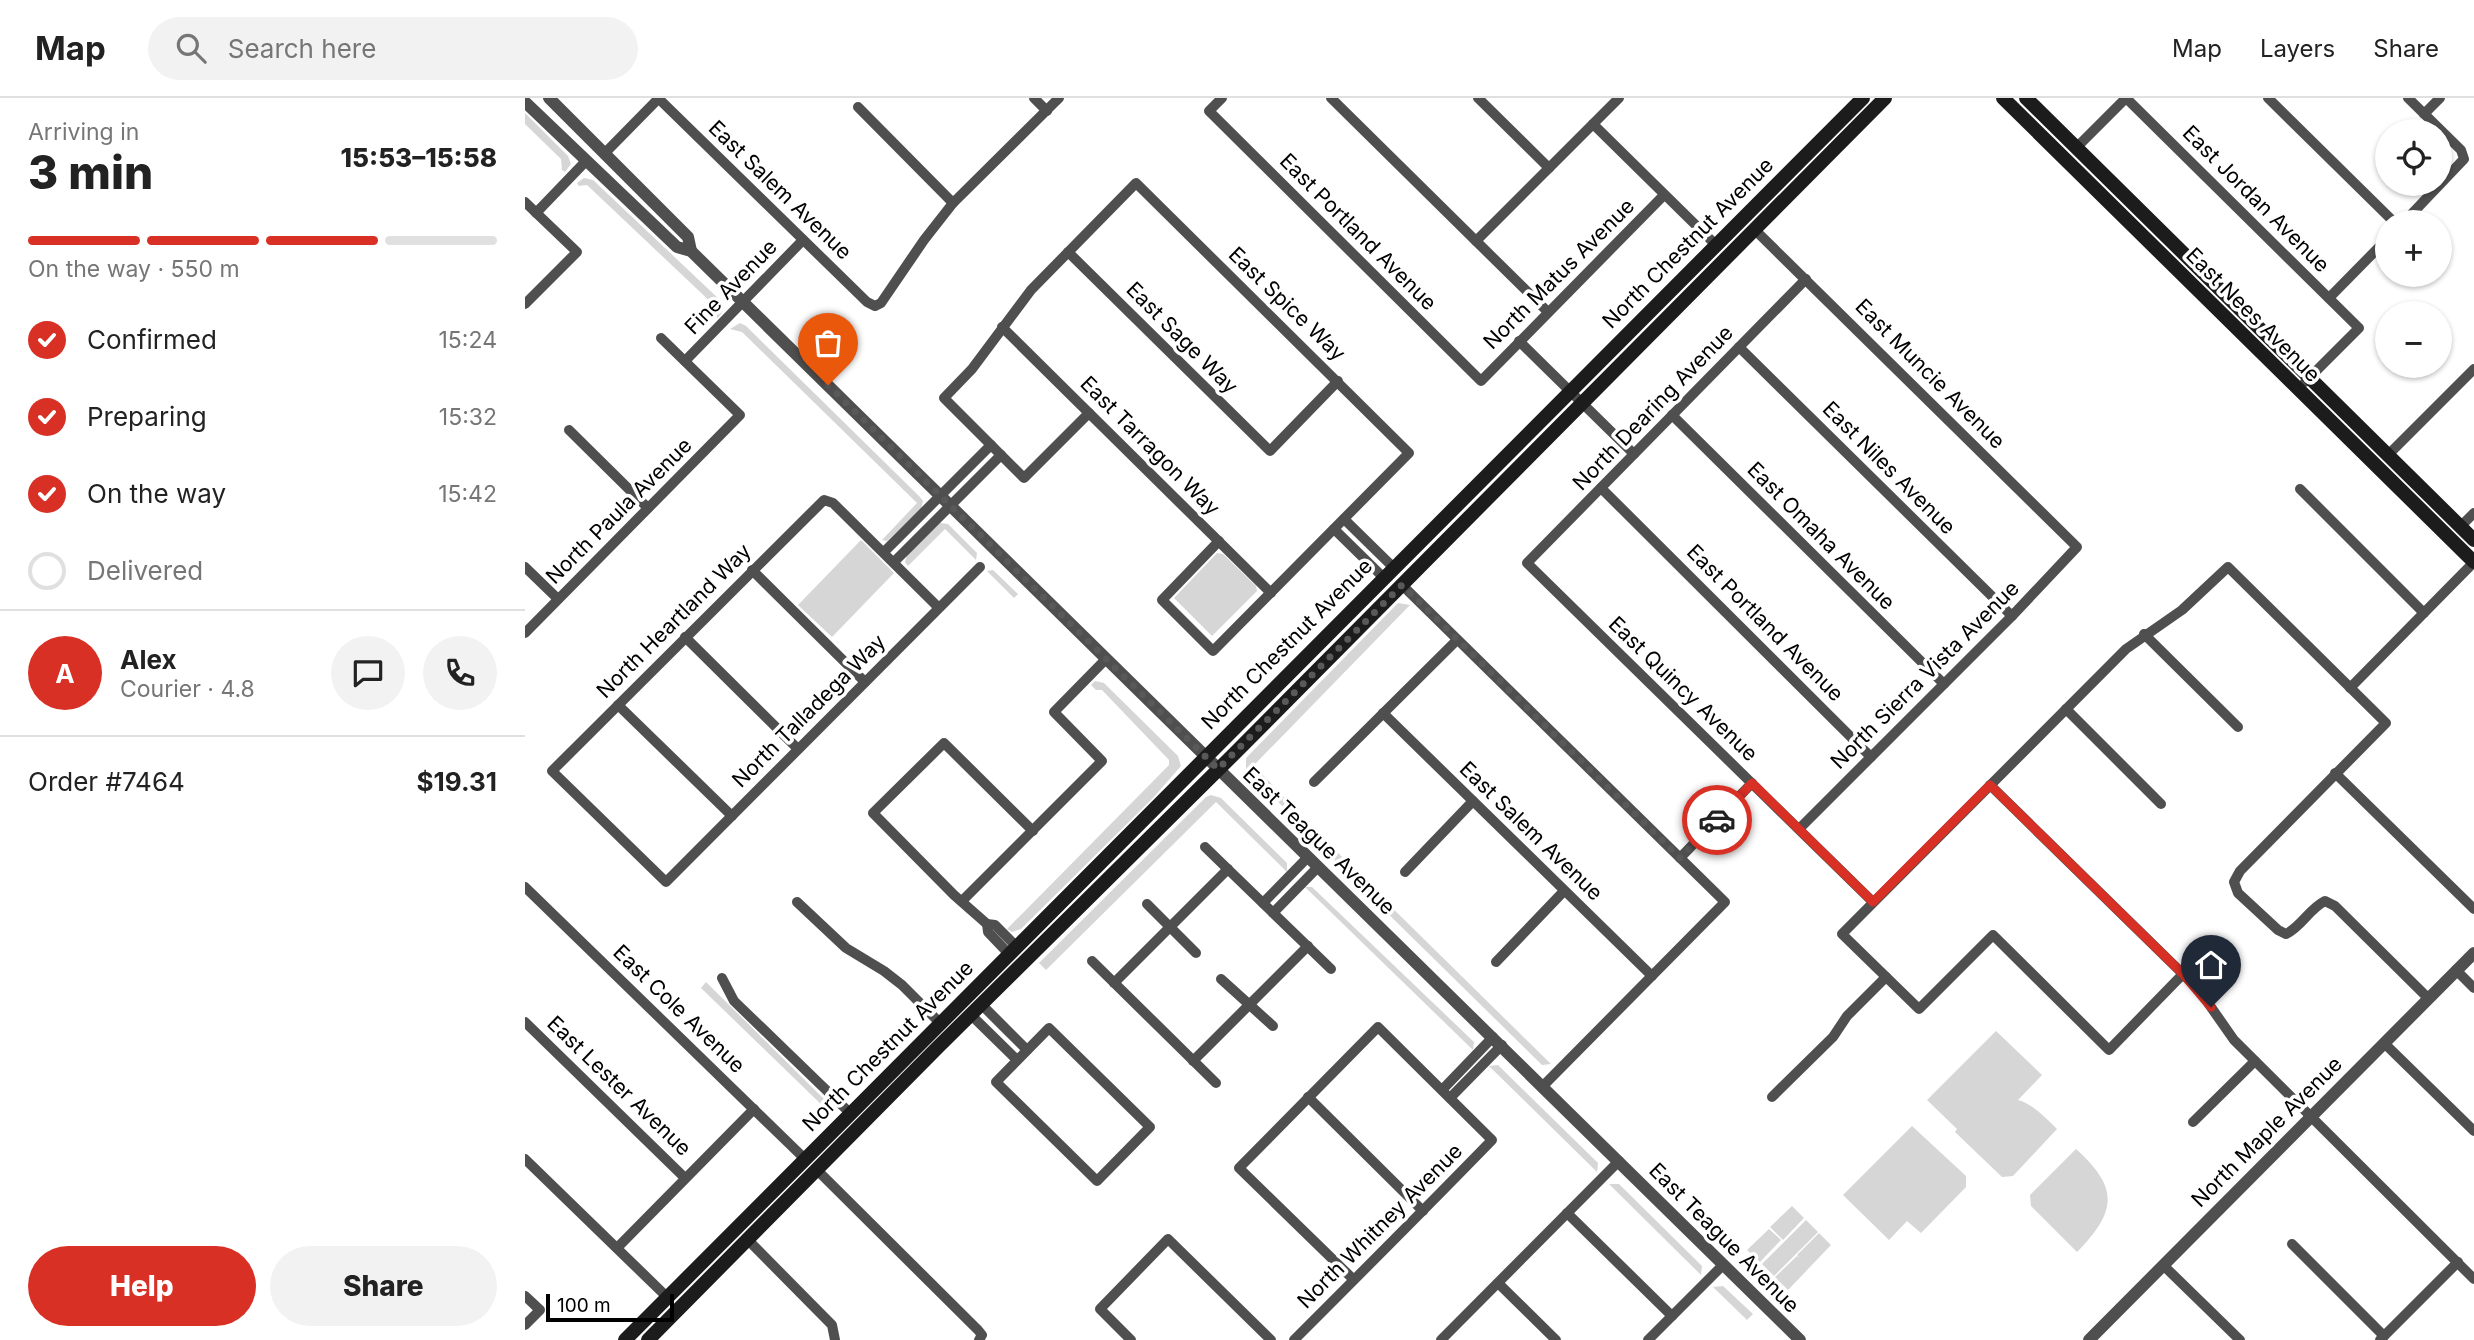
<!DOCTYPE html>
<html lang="en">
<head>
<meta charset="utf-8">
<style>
	:root { --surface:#fff; --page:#f2f2f2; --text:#222; --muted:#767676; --line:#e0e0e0; --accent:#d93025 }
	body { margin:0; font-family:Inter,sans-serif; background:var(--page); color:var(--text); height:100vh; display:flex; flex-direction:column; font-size:26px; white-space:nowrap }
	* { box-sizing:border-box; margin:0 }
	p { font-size:23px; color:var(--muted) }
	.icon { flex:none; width:38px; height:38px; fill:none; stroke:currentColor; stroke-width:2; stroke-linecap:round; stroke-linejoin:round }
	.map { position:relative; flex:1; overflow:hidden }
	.sheet { display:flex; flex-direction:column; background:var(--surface); width:525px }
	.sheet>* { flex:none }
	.tools { position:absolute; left:1850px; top:21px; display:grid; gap:14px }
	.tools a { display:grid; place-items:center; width:77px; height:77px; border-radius:50%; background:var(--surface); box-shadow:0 2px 5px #0004; font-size:35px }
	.scale { position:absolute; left:21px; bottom:18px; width:128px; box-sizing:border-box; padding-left:7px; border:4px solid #000; border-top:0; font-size:19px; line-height:24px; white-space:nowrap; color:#000; -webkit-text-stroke:5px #fff; paint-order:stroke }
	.pin { position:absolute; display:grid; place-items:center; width:60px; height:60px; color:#fff; margin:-72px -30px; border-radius:50% 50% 50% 0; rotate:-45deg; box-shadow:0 0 7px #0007 }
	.pin .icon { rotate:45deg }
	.courier { position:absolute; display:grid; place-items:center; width:70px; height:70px; margin:-35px; border:5px solid #d93025; border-radius:50%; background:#fff; color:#222; box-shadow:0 2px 9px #0007 }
	.summary em { font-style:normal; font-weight:800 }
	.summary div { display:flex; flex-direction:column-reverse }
	.summary { display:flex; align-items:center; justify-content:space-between; height:119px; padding:0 28px }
	h1 { font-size:46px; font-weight:800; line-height:52px }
	.bar { display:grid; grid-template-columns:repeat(4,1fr); gap:10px 7px; align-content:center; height:84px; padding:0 28px }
	.bar i { height:9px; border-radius:5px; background:var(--line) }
	.bar .active { background:var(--accent) }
	.bar p { grid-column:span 4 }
	.line { display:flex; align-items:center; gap:18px; padding:0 28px; border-top:2px solid var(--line) }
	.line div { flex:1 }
	.round { display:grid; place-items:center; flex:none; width:74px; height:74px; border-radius:37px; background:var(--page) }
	ol { padding:0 28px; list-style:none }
	li { display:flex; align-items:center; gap:21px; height:77px }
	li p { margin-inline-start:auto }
	li .icon { padding:7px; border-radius:50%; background:var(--accent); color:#fff; stroke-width:4 }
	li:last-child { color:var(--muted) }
	li i { width:38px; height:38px; border:4px solid var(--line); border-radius:50% }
	.button { display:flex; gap:14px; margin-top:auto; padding:14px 28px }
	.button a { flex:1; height:80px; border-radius:42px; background:var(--accent); color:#fff; font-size:28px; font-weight:800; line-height:80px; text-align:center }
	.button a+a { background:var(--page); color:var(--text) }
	header { display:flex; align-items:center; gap:42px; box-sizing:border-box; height:98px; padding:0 35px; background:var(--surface); border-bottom:2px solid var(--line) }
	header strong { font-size:33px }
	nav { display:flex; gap:38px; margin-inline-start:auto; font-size:24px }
	.search { width:490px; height:63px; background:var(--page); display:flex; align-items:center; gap:18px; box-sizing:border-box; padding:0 24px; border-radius:38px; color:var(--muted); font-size:26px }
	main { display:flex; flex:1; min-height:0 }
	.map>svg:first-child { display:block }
</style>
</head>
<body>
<header>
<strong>Map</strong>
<div class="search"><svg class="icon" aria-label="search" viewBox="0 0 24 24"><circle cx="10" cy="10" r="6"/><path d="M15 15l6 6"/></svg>Search here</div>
<nav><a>Map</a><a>Layers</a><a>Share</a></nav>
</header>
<main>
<section class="sheet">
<div class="summary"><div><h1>3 min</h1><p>Arriving in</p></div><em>15:53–15:58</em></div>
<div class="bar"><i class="active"></i><i class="active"></i><i class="active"></i><i></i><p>On the way · 550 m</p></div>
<ol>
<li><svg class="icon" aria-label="check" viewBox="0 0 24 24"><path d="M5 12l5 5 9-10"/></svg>Confirmed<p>15:24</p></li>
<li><svg class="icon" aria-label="check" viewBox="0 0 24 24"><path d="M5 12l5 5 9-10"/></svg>Preparing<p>15:32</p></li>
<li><svg class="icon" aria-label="check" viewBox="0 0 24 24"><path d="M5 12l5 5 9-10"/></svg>On the way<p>15:42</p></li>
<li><i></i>Delivered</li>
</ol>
<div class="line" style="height:126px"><b class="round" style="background:var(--accent);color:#fff">A</b><div><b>Alex</b><p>Courier · 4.8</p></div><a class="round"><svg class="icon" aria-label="chat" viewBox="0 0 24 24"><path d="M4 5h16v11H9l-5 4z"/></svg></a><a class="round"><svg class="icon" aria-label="phone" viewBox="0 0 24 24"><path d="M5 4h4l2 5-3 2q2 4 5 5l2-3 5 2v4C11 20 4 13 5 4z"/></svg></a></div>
<div class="line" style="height:91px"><div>Order #7464</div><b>$19.31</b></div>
<div class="button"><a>Help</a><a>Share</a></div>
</section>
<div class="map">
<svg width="1949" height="1242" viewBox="0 0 1949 1242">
	<rect width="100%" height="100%" fill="#fff"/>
	<g fill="#d6d6d6">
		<path d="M0,15L43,58L46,66L40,74L37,72L36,61L0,26Z"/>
		<path d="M59,80L68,82L195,202L198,213L193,220L190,218V208L62,87L54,88L52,85Z"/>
		<path d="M215,225L221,228L395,399L398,403L396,411L362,443L357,442L392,405L217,234L205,231Z"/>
		<path d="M415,425L423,426L452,455L451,462L420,431L383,468L380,464L382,457Z"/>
		<path d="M336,442L369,475L307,539L273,507Z"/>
		<path d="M692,455L698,456L731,488L732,493L687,538L649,500Z"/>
		<path d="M468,472L493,496L489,500L462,473Z"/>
		<path d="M873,505L885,507L731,665V670L849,792L1026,966L1017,967L844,797L721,671V660Z"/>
		<path d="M570,583L579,585L653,658L656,668L628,700L496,831L487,834L482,831L644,667V662L577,592H571L566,587Z"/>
		<path d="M686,697L696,700L762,765V774L691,704L521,872L514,865L681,699Z"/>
		<path d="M780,789H787L949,944L948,952Z"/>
		<path d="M181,884L306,1008L305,1015L176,890Z"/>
		<path d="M1471,933L1517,977L1493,1002C1508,1006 1521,1020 1532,1031L1488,1078L1477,1079L1430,1034L1432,1031L1402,1002Z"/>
		<path d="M973,967L1073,1065L1072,1074L964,968Z"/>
		<path d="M1387,1028L1441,1078V1089L1396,1135L1382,1123L1364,1142L1318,1097Z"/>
		<path d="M1551,1051C1594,1090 1592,1113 1552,1154L1506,1108L1505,1097Z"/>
		<path d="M1084,1086H1094L1177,1168L1176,1177Z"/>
		<path d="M1267,1108L1279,1120L1258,1142L1245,1129Z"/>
		<path d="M1281,1122L1293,1134L1249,1178L1237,1166Z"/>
		<path d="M1244,1131L1256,1142L1235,1164L1222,1152Z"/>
		<path d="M1294,1135L1306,1147L1263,1192L1250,1179L1272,1158L1275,1160L1272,1157Z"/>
		<path d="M1198,1188L1228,1216L1222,1222L1188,1189Z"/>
	</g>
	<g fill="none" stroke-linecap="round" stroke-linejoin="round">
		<g stroke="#4f4f4f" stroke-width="10">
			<path d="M133,0L342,204L350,208L356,205L399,142L428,105L534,0"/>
			<path d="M509,0L522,13"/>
			<path d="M697,0L684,13L956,283L1139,97"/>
			<path d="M806,0L1023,214"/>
			<path d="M953,0L1024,70"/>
			<path d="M1601,0L1834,230L1780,284"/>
			<path d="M1743,0L1869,124"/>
			<path d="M333,9L428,105"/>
			<path d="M1899,16L1915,0"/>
			<path d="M1068,26L1191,147"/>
			<path d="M1551,50L1601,0"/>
			<path d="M80,55L134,0"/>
			<path d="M0,104L52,154L0,206"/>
			<path d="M11,115L61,63"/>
			<path d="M1879,124L1939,61L1936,52L1883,0"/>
			<path d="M1230,132L1552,449L1487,518L1274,731"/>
			<path d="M951,143L1094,0"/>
			<path d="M543,154L745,353L813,283"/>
			<path d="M1281,181L1002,465L1348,804"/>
			<path d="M1804,200L1862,141"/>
			<path d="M477,229L746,495"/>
			<path d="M994,243L1109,356"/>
			<path d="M1214,249L1487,518"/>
			<path d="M160,263L278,142"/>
			<path d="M564,315L499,380L419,300L447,271L506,192L611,85L884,355L688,553L637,502L694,443"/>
			<path d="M1147,317L1419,586"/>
			<path d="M44,332L123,410"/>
			<path d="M1863,357L1949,271"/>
			<path d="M1076,390L1346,659"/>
			<path d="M1775,391L1899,515"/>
			<path d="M819,421L868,469"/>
			<path d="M1935,429L1949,415"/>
			<path d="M809,431L858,479"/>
			<path d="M359,454L466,347"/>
			<path d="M369,464L476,357"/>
			<path d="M0,469L33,501"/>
			<path d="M227,472L340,584"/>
			<path d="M877,487L1200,804L1018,988"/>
			<path d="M414,510L308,405L299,402L27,673L141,784L455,469"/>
			<path d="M0,535L215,317L136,240"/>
			<path d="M1619,536L1713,629"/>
			<path d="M160,539L273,651"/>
			<path d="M1825,590L1949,464"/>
			<path d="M93,607L207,718"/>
			<path d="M1541,611L1636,706"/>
			<path d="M858,615L1127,878"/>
			<path d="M1810,675L1949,811"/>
			<path d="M789,684L932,542"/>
			<path d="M1465,687L1658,876L1674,892L1709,942L1949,1181"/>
			<path d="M680,749L806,871"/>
			<path d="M1155,760L1227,685"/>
			<path d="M880,774L948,703"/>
			<path d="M0,789L280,1061"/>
			<path d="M437,803L577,663L529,614L581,561"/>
			<path d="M272,804L321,850L359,873L377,887L415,925"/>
			<path d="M738,805L783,759"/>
			<path d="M622,806L671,855"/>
			<path d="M748,815L793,769"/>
			<path d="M462,826L463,834L484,856"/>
			<path d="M491,848L470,827L462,826L429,797L348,715L419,645L508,733"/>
			<path d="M567,863L691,985"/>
			<path d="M971,864L1039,793"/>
			<path d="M1931,872L1949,890"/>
			<path d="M1658,876L1584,952L1468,837L1394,911L1317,836L1601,551L1657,512L1703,469L1861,625L1715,773L1709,784L1713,795L1753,832L1761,836C1777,828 1784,811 1800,803L1810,808L1903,900"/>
			<path d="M197,880L209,903L326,1016"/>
			<path d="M696,881L748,928"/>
			<path d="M589,885L703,771"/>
			<path d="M456,906L502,952"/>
			<path d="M445,916L492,962"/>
			<path d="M0,924L160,1080"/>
			<path d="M524,930L625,1029L572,1083L471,984Z"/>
			<path d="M1859,945L1949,1033"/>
			<path d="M668,963L783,848"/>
			<path d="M917,992L968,939"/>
			<path d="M783,999L898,1113"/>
			<path d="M1247,999L1308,939L1322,918L1361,879"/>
			<path d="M925,1000L977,947"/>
			<path d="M1668,1024L1730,963"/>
			<path d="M0,1061L142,1199"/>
			<path d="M292,1072L453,1232L457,1237L454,1242"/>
			<path d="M1042,1115L1147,1218"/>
			<path d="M223,1142L307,1227L310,1242"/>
			<path d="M1767,1146L1859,1238"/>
			<path d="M92,1150L229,1011"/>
			<path d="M1638,1167L1715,1242"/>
			<path d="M973,1185L1031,1242"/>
			<path d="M0,1198L15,1212L0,1227"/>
			<path d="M606,1242L575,1211L643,1141L746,1242"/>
			<path d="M769,1242C835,1176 902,1109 967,1042L853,929L714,1070L829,1182"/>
			<path d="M916,1242L1094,1063"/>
			<path d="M1123,1242L1198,1167"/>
			<path d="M1855,1242L1933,1164"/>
		</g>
		<g stroke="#4f4f4f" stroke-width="12">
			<path d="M24,0L163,139L166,153"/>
			<path d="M0,4L152,149L166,153L1275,1242"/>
			<path d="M1564,1242L1949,855"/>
		</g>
		<g stroke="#1c1c1c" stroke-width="14">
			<path d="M1478,0L1949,464"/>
			<path d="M1501,0L1949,442"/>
			<path d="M100,1242L1338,0"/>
			<path d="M123,1242L412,950L709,656L1360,0"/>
		</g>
	</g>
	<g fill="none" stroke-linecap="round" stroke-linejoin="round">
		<path stroke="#595959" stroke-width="7" stroke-dasharray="0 12.6" d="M303,287L693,671L877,487L1155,760L1192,722"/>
		<path stroke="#d93025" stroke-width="9" d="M1192,722L1227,685L1348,804L1465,687L1658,876L1686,909"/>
	</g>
	<g text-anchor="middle" stroke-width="7" stroke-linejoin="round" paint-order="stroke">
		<g font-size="21" fill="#000" stroke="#fff">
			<text transform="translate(255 92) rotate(44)" y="7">East Salem Avenue</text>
			<text transform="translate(1731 101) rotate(45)" y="7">East Jordan Avenue</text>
			<text transform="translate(833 134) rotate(45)" y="7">East Portland Avenue</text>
			<text transform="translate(1163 145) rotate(-45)" y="7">North Chestnut Avenue</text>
			<text transform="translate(1034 176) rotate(-45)" y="7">North Matus Avenue</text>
			<text transform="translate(206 189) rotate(-46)" y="7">Fine Avenue</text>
			<text transform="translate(762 206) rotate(44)" y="7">East Spice Way</text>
			<text transform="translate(1728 217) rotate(45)" y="7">East Nees Avenue</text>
			<text transform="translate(657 240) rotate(45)" y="7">East Sage Way</text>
			<text transform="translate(1405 276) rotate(45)" y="7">East Muncie Avenue</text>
			<text transform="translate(1128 310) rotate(-46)" y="7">North Dearing Avenue</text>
			<text transform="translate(625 348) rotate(45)" y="7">East Tarragon Way</text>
			<text transform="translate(1364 370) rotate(45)" y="7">East Niles Avenue</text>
			<text transform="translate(94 413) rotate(-45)" y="7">North Paula Avenue</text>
			<text transform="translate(1296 438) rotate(45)" y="7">East Omaha Avenue</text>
			<text transform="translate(149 523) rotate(-45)" y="7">North Heartland Way</text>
			<text transform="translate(1240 525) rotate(45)" y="7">East Portland Avenue</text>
			<text transform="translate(762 546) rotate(-45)" y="7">North Chestnut Avenue</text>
			<text transform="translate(1400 577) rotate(-45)" y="7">North Sierra Vista Avenue</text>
			<text transform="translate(1158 591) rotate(44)" y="7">East Quincy Avenue</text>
			<text transform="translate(284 613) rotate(-45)" y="7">North Talladega Way</text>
			<text transform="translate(1006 733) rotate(44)" y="7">East Salem Avenue</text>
			<text transform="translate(794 743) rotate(44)" y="7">East Teague Avenue</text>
			<text transform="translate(154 911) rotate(44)" y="7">East Cole Avenue</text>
			<text transform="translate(363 948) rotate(-45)" y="7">North Chestnut Avenue</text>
			<text transform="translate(94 988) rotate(44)" y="7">East Lester Avenue</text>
			<text transform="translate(1742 1034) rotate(-45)" y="7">North Maple Avenue</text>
			<text transform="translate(855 1128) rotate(-45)" y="7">North Whitney Avenue</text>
			<text transform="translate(1199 1140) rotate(45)" y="7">East Teague Avenue</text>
		</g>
	</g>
</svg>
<div class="tools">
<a><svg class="icon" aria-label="locate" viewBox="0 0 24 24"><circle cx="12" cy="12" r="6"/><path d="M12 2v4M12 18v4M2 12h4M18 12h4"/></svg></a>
<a>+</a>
<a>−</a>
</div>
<div class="scale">100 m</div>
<div class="pin" style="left:303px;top:287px;background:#ea580c"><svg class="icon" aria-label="bag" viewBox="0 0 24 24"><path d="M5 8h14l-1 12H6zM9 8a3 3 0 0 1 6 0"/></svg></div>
<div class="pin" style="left:1686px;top:909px;background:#1f2937"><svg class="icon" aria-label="home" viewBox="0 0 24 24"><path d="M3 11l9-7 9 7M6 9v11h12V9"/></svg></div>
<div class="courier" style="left:1192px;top:722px"><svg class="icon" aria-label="car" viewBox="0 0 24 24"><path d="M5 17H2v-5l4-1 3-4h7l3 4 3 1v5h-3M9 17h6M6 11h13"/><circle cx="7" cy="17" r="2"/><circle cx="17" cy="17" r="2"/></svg></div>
</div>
</main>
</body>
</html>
